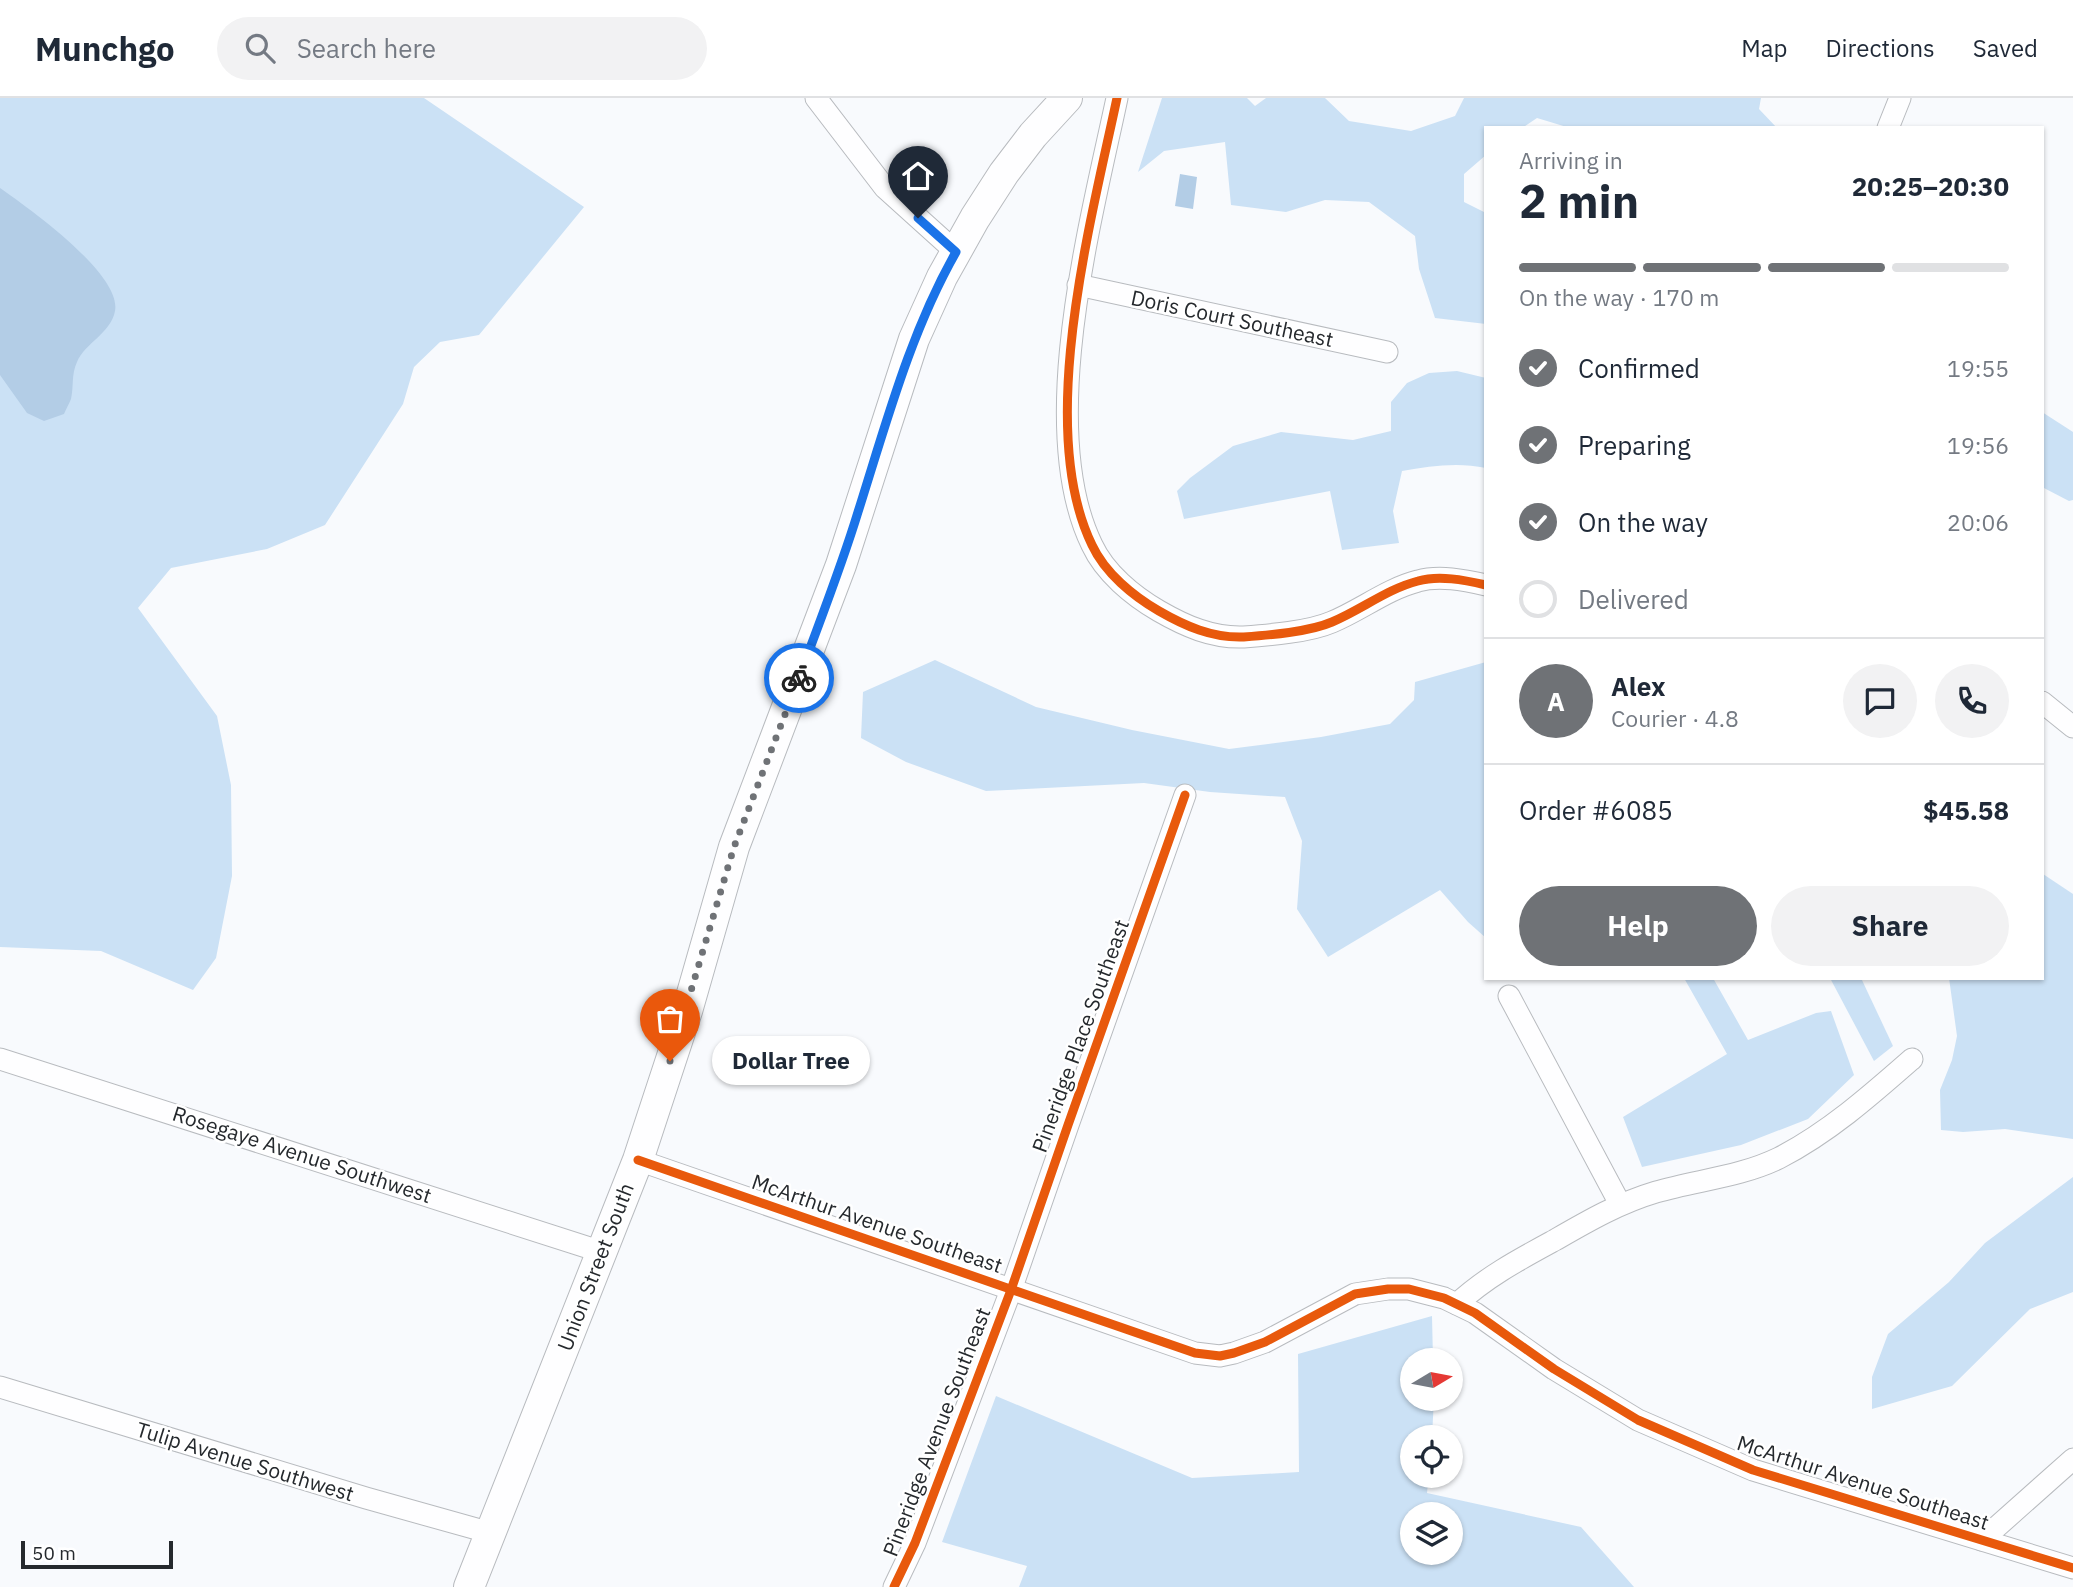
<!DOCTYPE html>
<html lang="en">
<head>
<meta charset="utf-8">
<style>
	:root { --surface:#fff; --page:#f2f2f3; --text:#1f2937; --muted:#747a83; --line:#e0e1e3; --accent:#6f7276 }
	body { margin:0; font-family:"IBM Plex Sans",sans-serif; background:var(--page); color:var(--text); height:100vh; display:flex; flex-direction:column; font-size:26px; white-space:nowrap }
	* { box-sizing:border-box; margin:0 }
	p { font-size:23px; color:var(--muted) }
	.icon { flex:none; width:38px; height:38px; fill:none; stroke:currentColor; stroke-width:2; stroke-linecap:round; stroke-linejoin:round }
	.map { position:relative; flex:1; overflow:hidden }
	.sheet { position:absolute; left:1484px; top:28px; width:560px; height:854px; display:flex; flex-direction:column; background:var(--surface); border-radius:0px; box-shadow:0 2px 5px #0004 }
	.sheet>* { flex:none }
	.needle { width:46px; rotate:80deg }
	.buttons { position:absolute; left:1400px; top:1250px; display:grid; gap:14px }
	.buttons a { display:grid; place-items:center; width:63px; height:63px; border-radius:50%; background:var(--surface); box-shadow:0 2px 5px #0004; font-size:35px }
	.scale { position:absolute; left:21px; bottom:18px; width:152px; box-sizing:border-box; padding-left:7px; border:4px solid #25292d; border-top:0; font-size:19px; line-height:24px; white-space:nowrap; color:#25292d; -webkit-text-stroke:5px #fff; paint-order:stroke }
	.pin { position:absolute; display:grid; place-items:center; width:60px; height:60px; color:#fff; margin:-72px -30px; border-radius:50% 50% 50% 0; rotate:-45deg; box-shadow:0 0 7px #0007 }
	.pin .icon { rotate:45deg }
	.courier { position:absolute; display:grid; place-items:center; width:70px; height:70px; margin:-35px; border:5px solid #1a73e8; border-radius:50%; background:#fff; color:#222; box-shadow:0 2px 9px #0007 }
	.bubble { position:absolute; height:49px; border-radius:24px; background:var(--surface); box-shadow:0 2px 5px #0004; font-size:23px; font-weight:700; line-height:49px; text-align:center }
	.headline em { font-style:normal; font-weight:700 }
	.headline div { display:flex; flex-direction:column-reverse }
	.headline { display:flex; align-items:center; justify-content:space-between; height:119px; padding:0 35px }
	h1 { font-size:46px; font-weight:700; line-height:52px }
	.bar { display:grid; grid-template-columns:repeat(4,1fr); gap:10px 7px; align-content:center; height:84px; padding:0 35px }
	.bar i { height:9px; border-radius:5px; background:var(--line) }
	.bar .selected { background:var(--accent) }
	.bar p { grid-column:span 4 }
	.line { display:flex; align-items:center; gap:18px; padding:0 35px; border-top:2px solid var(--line) }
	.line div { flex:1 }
	.round { display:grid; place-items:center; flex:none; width:74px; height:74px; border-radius:37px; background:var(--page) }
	ol { padding:0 35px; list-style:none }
	li { display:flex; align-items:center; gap:21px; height:77px }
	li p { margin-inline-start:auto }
	li .icon { padding:7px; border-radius:50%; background:var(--accent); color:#fff; stroke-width:4 }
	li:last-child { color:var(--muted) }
	li i { width:38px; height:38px; border:4px solid var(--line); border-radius:50% }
	.action { display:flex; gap:14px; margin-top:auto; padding:14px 35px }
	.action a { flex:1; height:80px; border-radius:42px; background:var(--accent); color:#fff; font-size:28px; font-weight:700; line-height:80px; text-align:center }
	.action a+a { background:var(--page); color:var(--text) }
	header { display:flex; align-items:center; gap:42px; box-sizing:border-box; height:98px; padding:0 35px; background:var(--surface); border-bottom:2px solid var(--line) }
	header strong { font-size:33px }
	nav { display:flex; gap:38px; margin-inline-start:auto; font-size:24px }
	.search { width:490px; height:63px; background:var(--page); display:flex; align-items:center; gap:18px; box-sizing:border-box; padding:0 24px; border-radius:38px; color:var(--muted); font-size:26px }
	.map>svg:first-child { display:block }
</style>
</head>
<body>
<header>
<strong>Munchgo</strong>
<div class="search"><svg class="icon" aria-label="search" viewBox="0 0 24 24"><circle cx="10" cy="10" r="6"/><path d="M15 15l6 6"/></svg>Search here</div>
<nav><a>Map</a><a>Directions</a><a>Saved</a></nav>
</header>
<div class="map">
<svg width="2073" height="1489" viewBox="0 0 2073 1489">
	<rect width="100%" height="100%" fill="#f8fafd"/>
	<g fill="#cbe1f5" fill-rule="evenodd">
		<path d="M0,0H424L584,109L479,237L440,244L414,269L403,306L325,427L267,451L171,470L138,510L217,618L231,687L232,778L216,860L193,892L101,853L0,849Z"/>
		<path d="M1162,0H1247L1255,8L1266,0H1325L1349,23L1411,33L1455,18L1464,0H1761L1759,11L1777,30H1570L1537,20L1522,30H1486V57L1464,76V104L1486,115V226L1435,220L1419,171L1415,138L1369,104L1325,102L1286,114L1231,107L1225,44L1164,53L1138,74Z"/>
		<path d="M1457,273L1486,280V370C1458,364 1430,368 1402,373L1393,413L1399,445L1342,452L1330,393L1184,421L1177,393L1190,380L1233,348L1281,334L1353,342L1391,333V304L1407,285L1429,275Z"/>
		<path d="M2042,314L2073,334V402L2069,403L2042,389Z"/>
		<path d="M935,562L1036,609L1132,632L1229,651L1321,639L1390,626L1414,602L1415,584L1486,564V840L1468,824L1440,792L1328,859L1297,811L1302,743L1285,699L1210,694L1144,685L986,693L906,664L861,640L863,594Z"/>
		<path d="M2043,776L2073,796V1041L2005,1031L1963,1034L1941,1032L1940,992L1952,962L1957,938L1949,880H2042Z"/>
		<path d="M1684,880H1713L1748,942L1816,915L1831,913L1854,977L1808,1021L1741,1047L1642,1069L1623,1019L1727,956Z"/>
		<path d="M1830,880H1861L1893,948L1874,963Z"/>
		<path d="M2073,1079V1194L2030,1211L1952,1288L1872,1311V1279L1888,1236L1949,1184L1985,1145Z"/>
		<path d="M1432,1218L1433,1262H1412V1300H1434L1432,1339H1412V1377H1429L1427,1395L1581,1429L1634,1489H1019L1027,1468L942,1444L996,1298L1192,1380L1299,1374L1298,1256ZM1412,1416H1451V1454H1412Z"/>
	</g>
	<g fill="#b3cde6">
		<path d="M1180,76L1197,79L1193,111L1175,108Z"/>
		<path d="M0,90C27,109 122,176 115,213C111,235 85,245 77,264C71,277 74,288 71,301C69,306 66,311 64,316L44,323L27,315L0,277Z"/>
	</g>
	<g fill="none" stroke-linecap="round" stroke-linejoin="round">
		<g stroke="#b8bbbf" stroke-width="23">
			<g id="street">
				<path d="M816,0L885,90L956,154"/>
				<path d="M1117,0C1091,123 1035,330 1092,447C1105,475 1133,498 1159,513C1185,528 1212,540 1243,539C1269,537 1309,534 1332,524C1361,512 1387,491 1418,483C1439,477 1464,482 1486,487"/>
				<path d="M1888,30L1900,0"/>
				<path d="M1078,187L1387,254"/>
				<path d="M2042,604L2073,629"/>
				<path d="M1509,898L1620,1106"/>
				<path d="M0,961L602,1154"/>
				<path d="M638,1062L1195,1255L1220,1258L1234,1255L1265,1244L1355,1196L1388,1191H1409L1444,1200L1475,1215L1554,1271L1638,1322L1753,1372L2073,1470"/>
				<path d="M1457,1206C1486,1179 1520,1161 1555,1142C1588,1123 1619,1105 1656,1094C1697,1082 1740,1079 1779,1060C1828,1035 1871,997 1912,961"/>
				<path d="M0,1289L366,1400L491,1435"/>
				<path d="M1982,1442L2073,1361"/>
				<path d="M894,1489L915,1445L1011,1192L1068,1027L1185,697"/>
			</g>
		</g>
		<g stroke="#b8bbbf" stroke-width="32">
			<path id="secondary" d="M469,1489L638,1062L687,913L734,749L841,467L914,241L942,179L975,120L1004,75L1033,37L1067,0"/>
		</g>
		<use href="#street" stroke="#fefeff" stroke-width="21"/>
		<use href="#secondary" stroke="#fefeff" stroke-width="30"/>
		<g stroke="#fff" stroke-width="13">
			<g id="cycleway">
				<path d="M1117,0C1091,123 1035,330 1092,447C1105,475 1133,498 1159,513C1185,528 1212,540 1243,539C1269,537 1309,534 1332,524C1361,512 1387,491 1418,483C1439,477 1464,482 1486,487"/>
				<path d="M638,1062L1195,1255L1220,1258L1234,1255L1265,1244L1355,1196L1388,1191H1409L1444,1200L1475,1215L1554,1271L1638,1322L1753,1372L2073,1470"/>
				<path d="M894,1489L915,1445L1011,1192L1068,1027L1185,697"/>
			</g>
		</g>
		<use href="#cycleway" stroke="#e8590c" stroke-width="9"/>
	</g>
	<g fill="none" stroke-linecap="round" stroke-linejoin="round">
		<path stroke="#6f7276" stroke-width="7" stroke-dasharray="0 12.6" d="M670,963L734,749L799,580"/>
		<path stroke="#1a73e8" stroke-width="9" d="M799,580C819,525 841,470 858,414C886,326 910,235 956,154L918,120"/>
	</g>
	<g text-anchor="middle" stroke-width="5" stroke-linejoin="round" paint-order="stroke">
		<g font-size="21" fill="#25292d" stroke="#fff">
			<text transform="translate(1232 221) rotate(12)" y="7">Doris Court Southeast</text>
			<text transform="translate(1081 938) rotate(-70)" y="7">Pineridge Place Southeast</text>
			<text transform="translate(302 1057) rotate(18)" y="7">Rosegaye Avenue Southwest</text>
			<text transform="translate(877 1126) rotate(19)" y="7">McArthur Avenue Southeast</text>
			<text transform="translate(596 1169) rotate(-69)" y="7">Union Street South</text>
			<text transform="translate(937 1334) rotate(-69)" y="7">Pineridge Avenue Southeast</text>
			<text transform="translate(245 1364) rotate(17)" y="7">Tulip Avenue Southwest</text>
			<text transform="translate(1863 1385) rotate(18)" y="7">McArthur Avenue Southeast</text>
		</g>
	</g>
</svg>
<div class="buttons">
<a><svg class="needle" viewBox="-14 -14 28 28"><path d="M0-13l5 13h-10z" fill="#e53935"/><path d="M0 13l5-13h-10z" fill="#747a83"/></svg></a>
<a><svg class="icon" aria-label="locate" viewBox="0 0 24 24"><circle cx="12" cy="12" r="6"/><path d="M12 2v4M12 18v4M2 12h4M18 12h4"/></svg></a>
<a><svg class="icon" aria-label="layers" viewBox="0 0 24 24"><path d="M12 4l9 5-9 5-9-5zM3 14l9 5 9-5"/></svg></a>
</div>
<div class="scale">50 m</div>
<div class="pin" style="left:670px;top:963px;background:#ea580c"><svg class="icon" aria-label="bag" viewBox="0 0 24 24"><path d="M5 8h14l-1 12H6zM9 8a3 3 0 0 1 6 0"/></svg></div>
<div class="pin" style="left:918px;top:120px;background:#1f2937"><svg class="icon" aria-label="home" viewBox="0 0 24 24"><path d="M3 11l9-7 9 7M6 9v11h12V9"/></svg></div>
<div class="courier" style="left:799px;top:580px"><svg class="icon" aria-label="bike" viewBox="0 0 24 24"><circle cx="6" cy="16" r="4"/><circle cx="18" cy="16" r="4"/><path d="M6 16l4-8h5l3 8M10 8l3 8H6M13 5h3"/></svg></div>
<div class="bubble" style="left:712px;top:938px;width:158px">Dollar Tree</div>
<section class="sheet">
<div class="headline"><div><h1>2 min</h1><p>Arriving in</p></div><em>20:25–20:30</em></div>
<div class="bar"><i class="selected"></i><i class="selected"></i><i class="selected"></i><i></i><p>On the way · 170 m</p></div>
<ol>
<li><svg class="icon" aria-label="check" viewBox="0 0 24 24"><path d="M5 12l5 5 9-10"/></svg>Confirmed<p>19:55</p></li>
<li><svg class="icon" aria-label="check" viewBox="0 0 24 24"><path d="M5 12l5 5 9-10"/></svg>Preparing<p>19:56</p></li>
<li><svg class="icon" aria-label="check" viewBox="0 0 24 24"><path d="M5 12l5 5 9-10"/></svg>On the way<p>20:06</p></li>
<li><i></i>Delivered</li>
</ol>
<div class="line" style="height:126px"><b class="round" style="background:var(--accent);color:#fff">A</b><div><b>Alex</b><p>Courier · 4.8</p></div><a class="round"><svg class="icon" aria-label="chat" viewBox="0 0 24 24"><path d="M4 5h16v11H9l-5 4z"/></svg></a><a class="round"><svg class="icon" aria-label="phone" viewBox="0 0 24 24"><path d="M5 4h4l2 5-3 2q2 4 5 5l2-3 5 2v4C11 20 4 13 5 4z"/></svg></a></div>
<div class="line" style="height:91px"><div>Order #6085</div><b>$45.58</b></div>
<div class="action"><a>Help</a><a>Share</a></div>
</section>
</div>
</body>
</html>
